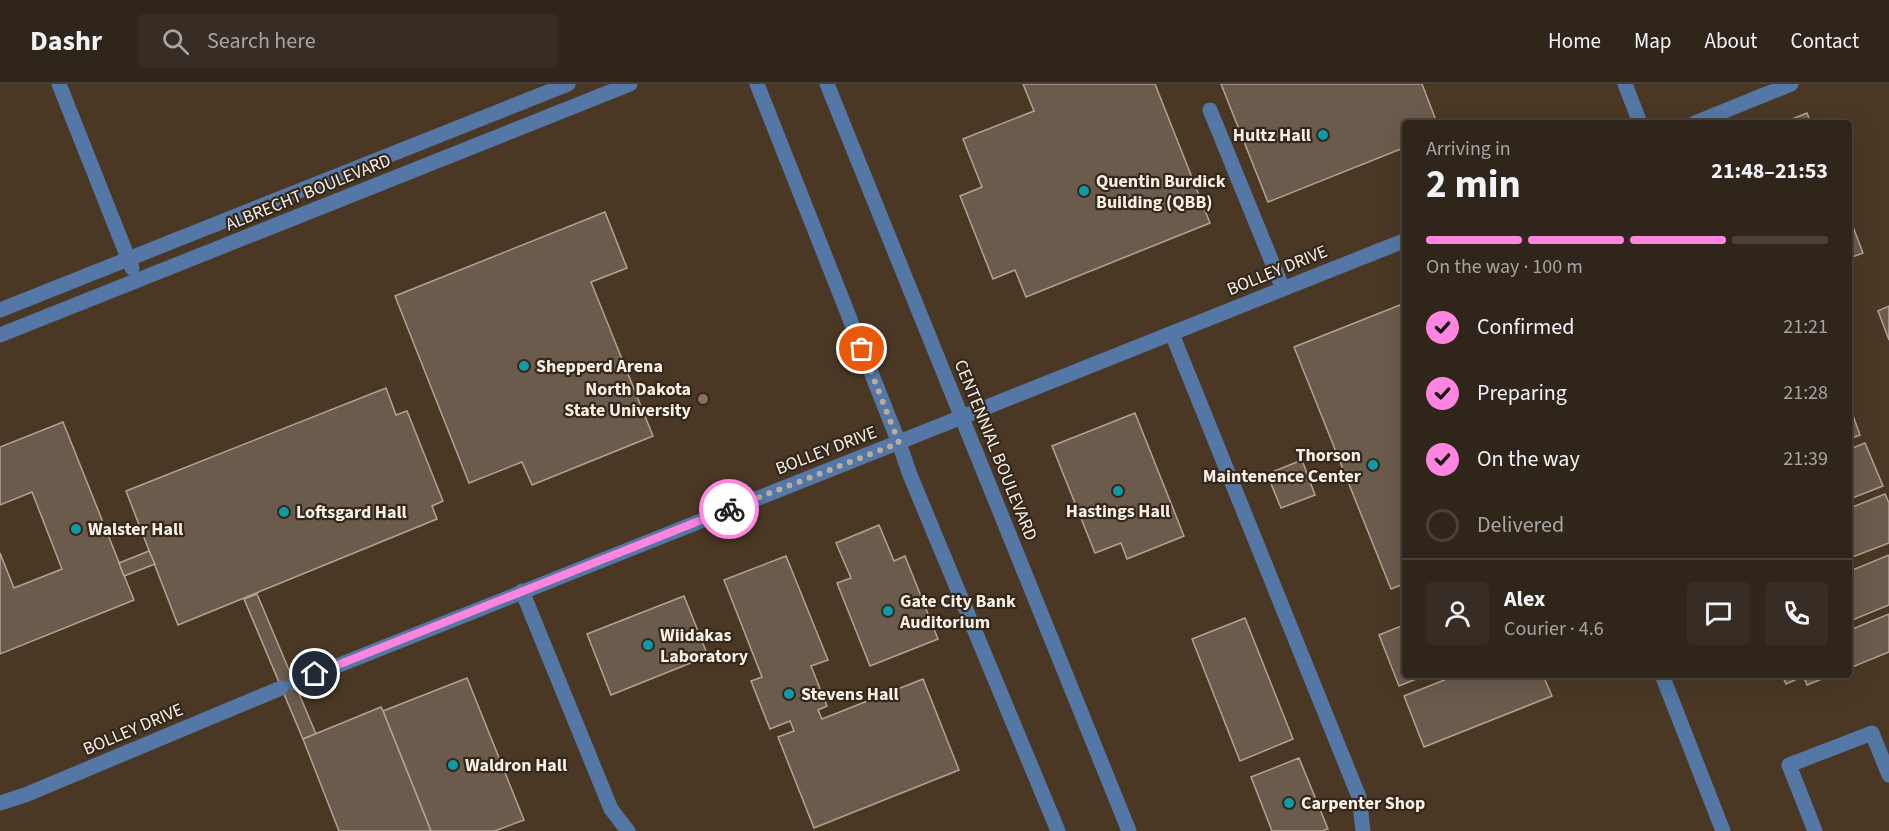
<!DOCTYPE html>
<html lang="en">
<head>
<meta charset="utf-8">
<style>
	:root { --surface:#2f251b; --page:#372d24; --text:#f1f3f6; --muted:#a7a5a3; --line:#4a423a; --accent:#fe85df }
	body { margin:0; font-family:"Source Sans 3",sans-serif; background:var(--page); color:var(--text); height:100vh; display:flex; flex-direction:column; font-size:22px; white-space:nowrap }
	* { box-sizing:border-box; margin:0 }
	p { font-size:20px; color:var(--muted) }
	.icon { flex:none; width:33px; height:33px; fill:none; stroke:currentColor; stroke-width:2; stroke-linecap:round; stroke-linejoin:round }
	.map { position:relative; flex:1; overflow:hidden }
	.panel { position:absolute; left:1402px; top:36px; width:450px; height:558px; display:flex; flex-direction:column; background:var(--surface); border-radius:6px; box-shadow:0 6px 24px #0002,0 0 0 2px var(--line) }
	.panel>* { flex:none }
	.pin { position:absolute; display:grid; place-items:center; width:51px; height:51px; color:#fff; margin:-26px; border:3px solid #fff; border-radius:50%; box-shadow:0 2px 6px #0007 }
	.courier { position:absolute; display:grid; place-items:center; width:60px; height:60px; margin:-30px; border:4px solid #fe85df; border-radius:50%; background:#fff; color:#222; box-shadow:0 2px 8px #0007 }
	.head em { font-style:normal; font-weight:700 }
	.head div { display:flex; flex-direction:column-reverse }
	.head { display:flex; align-items:center; justify-content:space-between; height:102px; padding:0 24px }
	h1 { font-size:39px; font-weight:700; line-height:45px }
	.bar { display:grid; grid-template-columns:repeat(4,1fr); gap:9px 6px; align-content:center; height:72px; padding:0 24px }
	.bar i { height:8px; border-radius:4px; background:var(--line) }
	.bar .current { background:var(--accent) }
	.bar p { grid-column:span 4 }
	.line { display:flex; align-items:center; gap:15px; padding:0 24px; border-top:2px solid var(--line) }
	.line div { flex:1 }
	.round { display:grid; place-items:center; flex:none; width:63px; height:63px; border-radius:6px; background:var(--page) }
	ol { padding:0 24px; list-style:none }
	li { display:flex; align-items:center; gap:18px; height:66px }
	li p { margin-inline-start:auto }
	li .icon { padding:6px; border-radius:50%; background:var(--accent); color:#111; stroke-width:4 }
	li:last-child { color:var(--muted) }
	li i { width:33px; height:33px; border:3px solid var(--line); border-radius:50% }
	header { display:flex; align-items:center; gap:36px; box-sizing:border-box; height:84px; padding:0 30px; background:var(--surface); border-bottom:2px solid var(--line) }
	header strong { font-size:28px }
	nav { display:flex; gap:33px; margin-inline-start:auto; font-size:21px }
	.search { width:420px; height:54px; background:var(--page); display:flex; align-items:center; gap:15px; box-sizing:border-box; padding:0 21px; border-radius:6px; color:var(--muted); font-size:22px }
	.map>svg:first-child { display:block }
</style>
</head>
<body>
<header>
<strong>Dashr</strong>
<div class="search"><svg class="icon" aria-label="search" viewBox="0 0 24 24"><circle cx="10" cy="10" r="6"/><path d="M15 15l6 6"/></svg>Search here</div>
<nav><a>Home</a><a>Map</a><a>About</a><a>Contact</a></nav>
</header>
<div class="map">
<svg width="1889" height="747" viewBox="0 0 1889 747">
	<rect width="100%" height="100%" fill="#3f3124"/>
	<path fill="#4a3825" fill-rule="evenodd" d="M0,0H1889V747H0ZM1406,39H1850V591H1406Z"/>
	<g fill="#6a5b4d" stroke="#b4a394" stroke-width="1.5">
		<path d="M1023,0H1155L1210,139L1026,213L1015,186L993,195L960,112L982,103L963,55L1034,27Z"/>
		<path d="M1221,0H1422L1437,39H1406V63L1268,118Z"/>
		<path d="M1807,29L1811,39H1782Z"/>
		<path d="M605,128L627,184L591,198L653,352L532,401L522,378L469,399L395,212Z"/>
		<path d="M1850,135L1863,169L1850,174Z"/>
		<path d="M1400,221L1406,235V499L1391,505L1294,263Z"/>
		<path d="M1889,222V256L1878,227Z"/>
		<path d="M386,304L396,331L407,327L443,417L432,422L437,435L178,541L126,407Z"/>
		<path d="M1850,323L1860,351L1850,355Z"/>
		<path d="M1135,329L1184,452L1127,475L1121,459L1095,469L1052,362Z"/>
		<path d="M63,338L134,516L0,570V469L14,504L62,485L32,408L0,421V363Z"/>
		<path d="M1865,359L1883,402L1850,415V365Z"/>
		<path d="M1302,376L1315,411L1281,424L1267,390Z"/>
		<path d="M1885,410L1889,419V459L1850,474V424Z"/>
		<path d="M879,441L894,477L905,472L938,555L870,582L837,499L851,494L836,459Z"/>
		<path d="M149,467L155,480L124,492L119,479Z"/>
		<path d="M1889,471V521L1850,537V487Z"/>
		<path d="M786,472L828,576L811,582L827,622L818,626L822,635L923,595L959,686L814,744L778,653L794,647L790,637L770,645L751,597L762,593L724,496Z"/>
		<path d="M257,510L316,650L303,655L244,515Z"/>
		<path d="M684,512L708,572L611,611L587,550Z"/>
		<path d="M1889,530V568L1850,584V546Z"/>
		<path d="M1245,534L1293,655L1240,677L1192,555Z"/>
		<path d="M1406,540V591H1426L1399,602L1379,551Z"/>
		<path d="M1457,591H1543L1552,612L1424,663L1404,612Z"/>
		<path d="M1782,591H1803L1804,592L1786,600Z"/>
		<path d="M1803,591H1832L1807,601Z"/>
		<path d="M467,594L524,736L495,747H431L383,627Z"/>
		<path d="M381,623L383,627L431,747H339L303,655Z"/>
		<path d="M1299,674L1328,745L1322,747H1272L1251,693Z"/>
	</g>
	<g fill="none" stroke-linecap="round" stroke-linejoin="round">
		<g stroke="#5477a5" stroke-width="15">
			<path d="M59,0L132,184"/>
			<path d="M757,0L899,359L910,391L1058,747"/>
			<path d="M827,0L1129,747"/>
			<path d="M1625,0L1640,39"/>
			<path d="M1210,26L1283,205"/>
			<path d="M1695,39L1791,0"/>
			<path d="M0,226L568,0"/>
			<path d="M1172,250L1359,713L1363,747"/>
			<path d="M0,251L630,0"/>
			<path d="M522,507L611,725L628,747"/>
			<path d="M1662,591L1723,747"/>
			<path d="M294,599L1406,156"/>
			<path d="M0,719L25,711L281,604"/>
			<path d="M1815,747L1789,681L1872,649L1889,691"/>
		</g>
	</g>
	<g fill="none" stroke-linecap="round" stroke-linejoin="round">
		<path stroke="#b7aca2" stroke-width="6" stroke-dasharray="0 10.8" d="M729,425L899,359L862,265"/>
		<path stroke="#fe85df" stroke-width="8" d="M315,590L729,425"/>
	</g>
	<g fill="#0f9aa8" stroke="#34271b" stroke-width="2">
		<circle cx="1323" cy="51" r="6"/>
		<circle cx="1084" cy="107" r="6"/>
		<circle cx="524" cy="282" r="6"/>
		<circle cx="1373" cy="381" r="6"/>
		<circle cx="1118" cy="407" r="6"/>
		<circle cx="284" cy="428" r="6"/>
		<circle cx="76" cy="445" r="6"/>
		<circle cx="888" cy="527" r="6"/>
		<circle cx="648" cy="561" r="6"/>
		<circle cx="789" cy="610" r="6"/>
		<circle cx="453" cy="681" r="6"/>
		<circle cx="1289" cy="719" r="6"/>
	</g>
	<circle fill="#8d6e63" stroke="#34271b" stroke-width="2" cx="703" cy="315" r="6"/>
	<g text-anchor="middle" stroke-width="4.5" stroke-linejoin="round" paint-order="stroke">
		<g font-size="18" font-weight="bold" fill="#f8efe6" stroke="#34271b" text-anchor="start">
			<text x="1311" y="57" text-anchor="end">Hultz Hall</text>
			<text x="1096" y="103">Quentin Burdick<tspan x="1096" dy="21">Building (QBB)</tspan></text>
			<text x="536" y="288">Shepperd Arena</text>
			<text x="691" y="311" text-anchor="end">North Dakota<tspan x="691" dy="21">State University</tspan></text>
			<text x="1361" y="377" text-anchor="end">Thorson<tspan x="1361" dy="21">Maintenence Center</tspan></text>
			<text x="1118" y="433" text-anchor="middle">Hastings Hall</text>
			<text x="296" y="434">Loftsgard Hall</text>
			<text x="88" y="451">Walster Hall</text>
			<text x="900" y="523">Gate City Bank<tspan x="900" dy="21">Auditorium</tspan></text>
			<text x="660" y="557">Wiidakas<tspan x="660" dy="21">Laboratory</tspan></text>
			<text x="801" y="616">Stevens Hall</text>
			<text x="465" y="687">Waldron Hall</text>
			<text x="1301" y="725">Carpenter Shop</text>
		</g>
		<g font-size="18" fill="#f8efe6" stroke="#34271b">
			<text transform="translate(308 108) rotate(-22)" y="6">ALBRECHT BOULEVARD</text>
			<text transform="translate(1277 186) rotate(-22)" y="6">BOLLEY DRIVE</text>
			<text transform="translate(826 366) rotate(-21)" y="6">BOLLEY DRIVE</text>
			<text transform="translate(996 366) rotate(68)" y="6">CENTENNIAL BOULEVARD</text>
			<text transform="translate(133 645) rotate(-23)" y="6">BOLLEY DRIVE</text>
		</g>
	</g>
</svg>
<div class="pin" style="left:862px;top:265px;background:#ea580c"><svg class="icon" aria-label="bag" viewBox="0 0 24 24"><path d="M5 8h14l-1 12H6zM9 8a3 3 0 0 1 6 0"/></svg></div>
<div class="pin" style="left:315px;top:590px;background:#1f2937"><svg class="icon" aria-label="home" viewBox="0 0 24 24"><path d="M3 11l9-7 9 7M6 9v11h12V9"/></svg></div>
<div class="courier" style="left:729px;top:425px"><svg class="icon" aria-label="bike" viewBox="0 0 24 24"><circle cx="6" cy="16" r="4"/><circle cx="18" cy="16" r="4"/><path d="M6 16l4-8h5l3 8M10 8l3 8H6M13 5h3"/></svg></div>
<section class="panel">
<div class="head"><div><h1>2 min</h1><p>Arriving in</p></div><em>21:48–21:53</em></div>
<div class="bar"><i class="current"></i><i class="current"></i><i class="current"></i><i></i><p>On the way · 100 m</p></div>
<ol>
<li><svg class="icon" aria-label="check" viewBox="0 0 24 24"><path d="M5 12l5 5 9-10"/></svg>Confirmed<p>21:21</p></li>
<li><svg class="icon" aria-label="check" viewBox="0 0 24 24"><path d="M5 12l5 5 9-10"/></svg>Preparing<p>21:28</p></li>
<li><svg class="icon" aria-label="check" viewBox="0 0 24 24"><path d="M5 12l5 5 9-10"/></svg>On the way<p>21:39</p></li>
<li><i></i>Delivered</li>
</ol>
<div class="line" style="height:108px"><a class="round"><svg class="icon" aria-label="person" viewBox="0 0 24 24"><circle cx="12" cy="8" r="4"/><path d="M4 21q1-7 8-7t8 7"/></svg></a><div><b>Alex</b><p>Courier · 4.6</p></div><a class="round"><svg class="icon" aria-label="chat" viewBox="0 0 24 24"><path d="M4 5h16v11H9l-5 4z"/></svg></a><a class="round"><svg class="icon" aria-label="phone" viewBox="0 0 24 24"><path d="M5 4h4l2 5-3 2q2 4 5 5l2-3 5 2v4C11 20 4 13 5 4z"/></svg></a></div>
</section>
</div>
</body>
</html>
